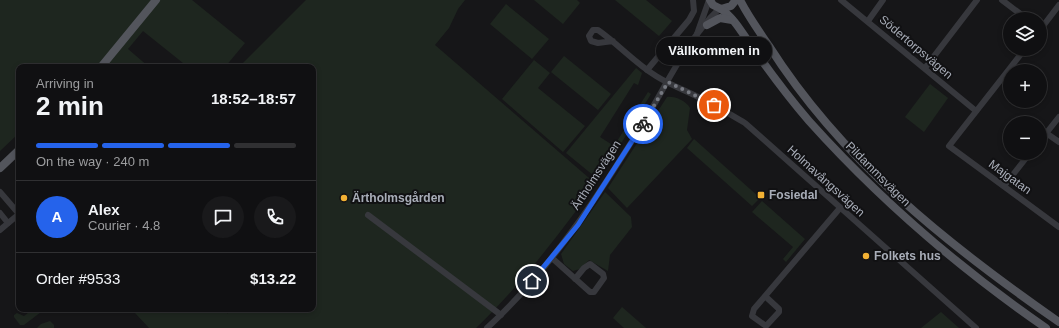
<!DOCTYPE html>
<html lang="en">
<head>
<meta charset="utf-8">
<style>
	:root { --surface:#101012; --page:#19191b; --text:#f1f3f6; --muted:#9c9d9f; --line:#303032; --accent:#2563eb }
	body { margin:0; font-family:Helvetica,sans-serif; background:var(--page); color:var(--text); height:100vh; display:flex; flex-direction:column; font-size:15px; white-space:nowrap }
	* { box-sizing:border-box; margin:0 }
	p { font-size:13px; color:var(--muted) }
	.icon { flex:none; width:22px; height:22px; fill:none; stroke:currentColor; stroke-width:2; stroke-linecap:round; stroke-linejoin:round }
	.map { position:relative; flex:1; overflow:hidden }
	.details { position:absolute; left:16px; top:64px; width:300px; height:248px; display:flex; flex-direction:column; background:var(--surface); border-radius:8px; box-shadow:0 2px 6px #0003,0 0 0 1px var(--line) }
	.details>* { flex:none }
	.tools { position:absolute; left:1003px; top:12px; display:grid; gap:8px }
	.tools a { display:grid; place-items:center; width:44px; height:44px; border-radius:50%; background:var(--surface); box-shadow:0 2px 6px #0003,0 0 0 1px var(--line); font-size:20px }
	.pin { position:absolute; display:grid; place-items:center; width:34px; height:34px; color:#fff; margin:-17px; border:2px solid #fff; border-radius:50%; box-shadow:0 1px 4px #0007 }
	.courier { position:absolute; display:grid; place-items:center; width:40px; height:40px; margin:-20px; border:3px solid #2563eb; border-radius:50%; background:#fff; color:#222; box-shadow:0 1px 5px #0007 }
	.bubble { position:absolute; height:28px; border-radius:14px; background:var(--surface); box-shadow:0 2px 6px #0003,0 0 0 1px var(--line); font-size:13px; font-weight:600; line-height:28px; text-align:center }
	.head em { font-style:normal; font-weight:600 }
	.head div { display:flex; flex-direction:column-reverse }
	.head { display:flex; align-items:center; justify-content:space-between; height:68px; padding:0 20px }
	h1 { font-size:26px; font-weight:600; line-height:30px }
	.bar { display:grid; grid-template-columns:repeat(4,1fr); gap:6px 4px; align-content:center; height:48px; padding:0 20px }
	.bar i { height:5px; border-radius:3px; background:var(--line) }
	.bar .current { background:var(--accent) }
	.bar p { grid-column:span 4 }
	.line { display:flex; align-items:center; gap:10px; padding:0 20px; border-top:1px solid var(--line) }
	.line div { flex:1 }
	.round { display:grid; place-items:center; flex:none; width:42px; height:42px; border-radius:21px; background:var(--page) }
	.map>svg:first-child { display:block }
</style>
</head>
<body>
<div class="map">
<svg width="1059" height="328" viewBox="0 0 1059 328">
	<rect width="100%" height="100%" fill="#161618"/>
	<g fill="#1e261f">
		<path d="M0,0H192L245,43L225,67H188L143,31L128,49L149,67H19V133L0,151Z"/>
		<path d="M306,0H465L458,9L449,28L435,45L596,184C559,234 521,285 476,328H149L135,313L140,309H224L228,314L224,309H313V67H239Z"/>
		<path d="M534,0H577L580,3L563,24Z"/>
		<path d="M615,0H646L672,21L659,36Z"/>
		<path d="M506,4L549,39L532,59L490,24Z"/>
		<path d="M564,56L611,94L598,110L551,72Z"/>
		<path d="M534,60L550,73L538,88L585,126L563,152L502,99Z"/>
		<path d="M636,68L642,73L638,85L634,83L600,137L614,146L648,92L651,94L599,180L566,153Z"/>
		<path d="M930,84L948,98L924,132L905,117Z"/>
		<path d="M667,97C675,96 686,101 690,108L687,130L692,139L627,208L608,188Z"/>
		<path d="M694,139L760,198L752,206L687,148Z"/>
		<path d="M605,192L631,217L632,227L610,255L608,271L589,260L580,269L573,271L564,264L561,254Z"/>
		<path d="M762,201L805,239L786,262L783,259L793,247L752,212Z"/>
		<path d="M622,307L646,328H624L613,318Z"/>
		<path d="M33,309H38L41,312L24,325H20L14,317V315L17,313L24,316Z"/>
		<path d="M941,312L959,328H921Z"/>
		<path d="M50,321L54,325V328H37L41,324Z"/>
	</g>
	<g fill="none" stroke-linecap="round" stroke-linejoin="round">
		<g stroke="#37383d" stroke-width="6">
			<path d="M841,0L976,111"/>
			<path d="M1002,0L1027,19"/>
			<path d="M868,21L883,0"/>
			<path d="M1040,30L1059,5"/>
			<path d="M697,34L709,0"/>
			<path d="M613,41L598,43L591,41L589,36L593,30H598C618,44 635,63 656,76C670,85 687,91 702,99C717,106 731,115 745,123L976,328"/>
			<path d="M1025,49L949,146L1059,227"/>
			<path d="M925,68L977,0"/>
			<path d="M647,70L689,20L694,11L693,0"/>
			<path d="M1046,133L1059,142"/>
			<path d="M1040,141L1059,117"/>
			<path d="M1004,186L1030,153"/>
			<path d="M0,192L19,214L0,230"/>
			<path d="M0,213L8,223"/>
			<path d="M368,215L501,315"/>
			<path d="M552,258L590,292H594L604,278L603,274L590,264L584,268L575,279"/>
			<path d="M765,296L779,309V312L766,326L752,316L754,309L840,208"/>
			<path d="M487,328C552,268 599,195 645,120C667,84 688,38 719,9"/>
		</g>
		<g stroke="#53555c" stroke-width="8">
			<path d="M710,0L713,5L721,9L731,6L736,0"/>
			<path d="M740,0C748,16 759,31 769,46C842,161 948,245 1059,322"/>
			<path d="M721,9C735,18 745,38 755,51C772,75 790,99 809,121C880,200 959,268 1046,328"/>
			<path d="M707,25L720,18L732,20"/>
			<path d="M101,67L156,0"/>
			<path d="M0,168L19,150"/>
		</g>
	</g>
	<g fill="none" stroke-linecap="round" stroke-linejoin="round">
		<path stroke="#757880" stroke-width="4" stroke-dasharray="0 7.2" d="M643,124L668,82L714,105"/>
		<path stroke="#2563eb" stroke-width="5" d="M532,281L578,225L643,124"/>
	</g>
	<g fill="#f2b134" stroke="#111113" stroke-width="1.5">
		<rect x="757" y="191" width="8" height="8" rx="2"/>
		<circle cx="344" cy="198" r="4"/>
		<circle cx="866" cy="256" r="4"/>
	</g>
	<g text-anchor="middle" stroke-width="4" stroke-linejoin="round" paint-order="stroke">
		<g font-size="12" fill="#a8adb8" stroke="#111113">
			<text transform="translate(916 47) rotate(40)" y="4">Södertorpsvägen</text>
			<text transform="translate(878 174) rotate(45)" y="4">Pildammsvägen</text>
			<text transform="translate(596 175) rotate(-57)" y="4">Ärtholmsvägen</text>
			<text transform="translate(1010 177) rotate(36)" y="4">Majgatan</text>
			<text transform="translate(826 181) rotate(42)" y="4">Holmavångsvägen</text>
		</g>
		<g font-size="12" font-weight="bold" fill="#a8adb8" stroke="#111113" text-anchor="start">
			<text x="769" y="199">Fosiedal</text>
			<text x="352" y="202">Ärtholmsgården</text>
			<text x="874" y="260">Folkets hus</text>
		</g>
	</g>
</svg>
<div class="tools">
<a><svg class="icon" aria-label="layers" viewBox="0 0 24 24"><path d="M12 4l9 5-9 5-9-5zM3 14l9 5 9-5"/></svg></a>
<a>+</a>
<a>−</a>
</div>
<div class="pin" style="left:714px;top:105px;background:#ea580c"><svg class="icon" aria-label="bag" viewBox="0 0 24 24"><path d="M5 8h14l-1 12H6zM9 8a3 3 0 0 1 6 0"/></svg></div>
<div class="pin" style="left:532px;top:281px;background:#1f2937"><svg class="icon" aria-label="home" viewBox="0 0 24 24"><path d="M3 11l9-7 9 7M6 9v11h12V9"/></svg></div>
<div class="courier" style="left:643px;top:124px"><svg class="icon" aria-label="bike" viewBox="0 0 24 24"><circle cx="6" cy="16" r="4"/><circle cx="18" cy="16" r="4"/><path d="M6 16l4-8h5l3 8M10 8l3 8H6M13 5h3"/></svg></div>
<div class="bubble" style="left:656px;top:37px;width:116px">Vällkommen in</div>
<section class="details">
<div class="head"><div><h1>2 min</h1><p>Arriving in</p></div><em>18:52–18:57</em></div>
<div class="bar"><i class="current"></i><i class="current"></i><i class="current"></i><i></i><p>On the way · 240 m</p></div>
<div class="line" style="height:72px"><b class="round" style="background:var(--accent);color:#fff">A</b><div><b>Alex</b><p>Courier · 4.8</p></div><a class="round"><svg class="icon" aria-label="chat" viewBox="0 0 24 24"><path d="M4 5h16v11H9l-5 4z"/></svg></a><a class="round"><svg class="icon" aria-label="phone" viewBox="0 0 24 24"><path d="M5 4h4l2 5-3 2q2 4 5 5l2-3 5 2v4C11 20 4 13 5 4z"/></svg></a></div>
<div class="line" style="height:52px"><div>Order #9533</div><b>$13.22</b></div>
</section>
</div>
</body>
</html>
